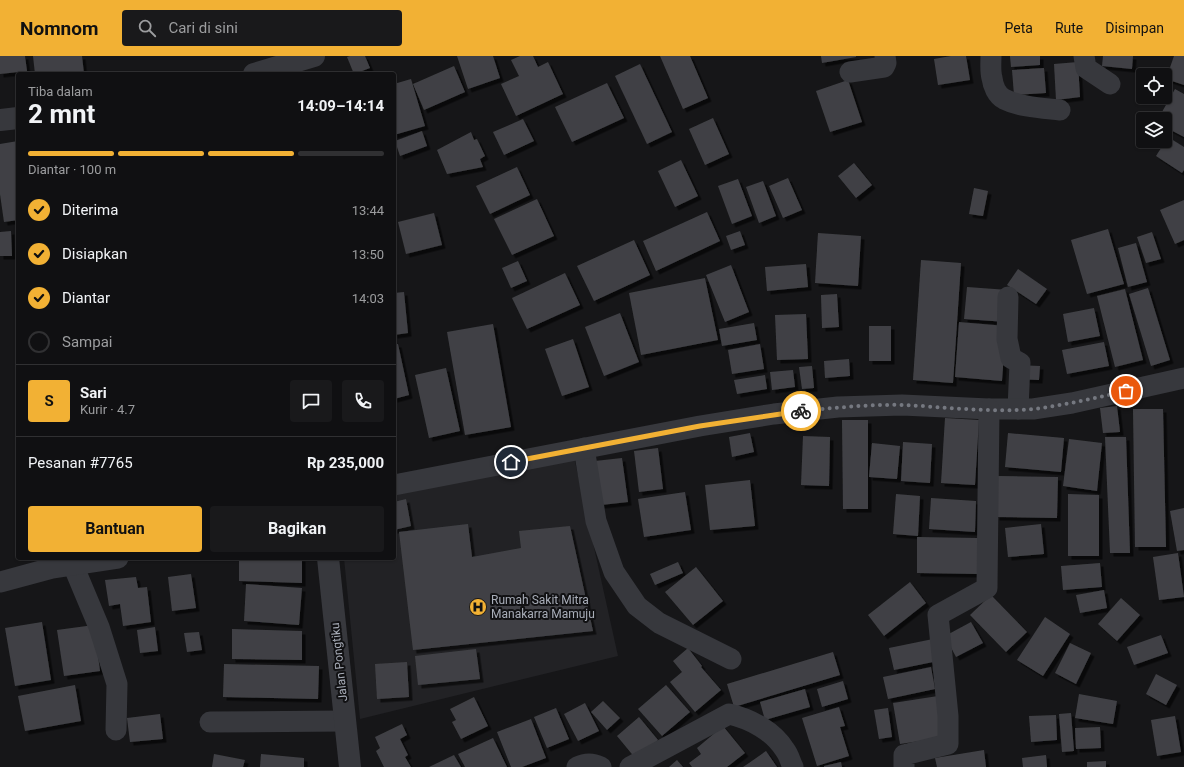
<!DOCTYPE html>
<html lang="id">
<head>
<meta charset="utf-8">
<style>
	:root { --surface:#101012; --page:#19191b; --text:#f1f3f6; --muted:#9c9d9f; --line:#303032; --accent:#f2b134 }
	body { margin:0; font-family:Roboto,sans-serif; background:var(--page); color:var(--text); height:100vh; display:flex; flex-direction:column; font-size:15px; white-space:nowrap }
	* { box-sizing:border-box; margin:0 }
	p { font-size:13px; color:var(--muted) }
	.icon { flex:none; width:22px; height:22px; fill:none; stroke:currentColor; stroke-width:2; stroke-linecap:round; stroke-linejoin:round }
	.map { position:relative; flex:1; overflow:hidden }
	.panel { position:absolute; left:16px; top:16px; width:380px; height:488px; display:flex; flex-direction:column; background:var(--surface); border-radius:4px; box-shadow:0 1px 3px #0004,0 0 0 1px var(--line) }
	.panel>* { flex:none }
	.controls { position:absolute; left:1136px; top:12px; display:grid; gap:8px }
	.controls a { display:grid; place-items:center; width:36px; height:36px; border-radius:4px; background:var(--surface); box-shadow:0 1px 3px #0004,0 0 0 1px var(--line); font-size:20px }
	.pin { position:absolute; display:grid; place-items:center; width:34px; height:34px; color:#fff; margin:-17px; border:2px solid #fff; border-radius:50%; box-shadow:0 1px 4px #0007 }
	.courier { position:absolute; display:grid; place-items:center; width:40px; height:40px; margin:-20px; border:3px solid #f2b134; border-radius:50%; background:#fff; color:#222; box-shadow:0 1px 5px #0007 }
	.headline em { font-style:normal; font-weight:700 }
	.headline div { display:flex; flex-direction:column-reverse }
	.headline { display:flex; align-items:center; justify-content:space-between; height:68px; padding:0 12px }
	h1 { font-size:26px; font-weight:700; line-height:30px }
	.bar { display:grid; grid-template-columns:repeat(4,1fr); gap:6px 4px; align-content:center; height:48px; padding:0 12px }
	.bar i { height:5px; border-radius:3px; background:var(--line) }
	.bar .active { background:var(--accent) }
	.bar p { grid-column:span 4 }
	.line { display:flex; align-items:center; gap:10px; padding:0 12px; border-top:1px solid var(--line) }
	.line div { flex:1 }
	.round { display:grid; place-items:center; flex:none; width:42px; height:42px; border-radius:4px; background:var(--page) }
	ol { padding:0 12px; list-style:none }
	li { display:flex; align-items:center; gap:12px; height:44px }
	li p { margin-inline-start:auto }
	li .icon { padding:4px; border-radius:50%; background:var(--accent); color:#111; stroke-width:4 }
	li:last-child { color:var(--muted) }
	li i { width:22px; height:22px; border:2px solid var(--line); border-radius:50% }
	.action { display:flex; gap:8px; margin-top:auto; padding:8px 12px }
	.action a { flex:1; height:46px; border-radius:4px; background:var(--accent); color:#111; font-size:16px; font-weight:700; line-height:46px; text-align:center }
	.action a+a { background:var(--page); color:var(--text) }
	header { display:flex; align-items:center; gap:24px; box-sizing:border-box; height:56px; padding:0 20px; background:var(--accent); color:#111 }
	header strong { font-size:19px }
	nav { display:flex; gap:22px; margin-inline-start:auto; font-size:14px }
	.search { width:280px; height:36px; background:var(--page); display:flex; align-items:center; gap:10px; box-sizing:border-box; padding:0 14px; border-radius:4px; color:var(--muted); font-size:15px }
	.map>svg:first-child { display:block }
</style>
</head>
<body>
<header>
<strong>Nomnom</strong>
<div class="search"><svg class="icon" aria-label="search" viewBox="0 0 24 24"><circle cx="10" cy="10" r="6"/><path d="M15 15l6 6"/></svg>Cari di sini</div>
<nav><a>Peta</a><a>Rute</a><a>Disimpan</a></nav>
</header>
<div class="map">
<svg width="1184" height="711" viewBox="0 0 1184 711">
	<defs>
		<filter id="shadow"><feDropShadow dx="3.5" dy="3.5" stdDeviation="0" flood-color="#0009"/></filter>
	</defs>
	<rect width="100%" height="100%" fill="#161618"/>
	<path fill="#222225" d="M574,401L618,600L360,663L344,502H394V436Z"/>
	<g fill="#404145" filter="url(#shadow)">
		<path d="M0,0H25L27,15L0,18Z"/>
		<path d="M33,0H82L84,18H35Z"/>
		<path d="M350,0H365L370,12L354,18L347,1Z"/>
		<path d="M457,0H493L500,22L468,33Z"/>
		<path d="M520,0H533L538,11L548,6L563,38L516,60L501,28L519,20L511,4Z"/>
		<path d="M660,0H690L708,42L683,53Z"/>
		<path d="M821,0H856V1L822,7Z"/>
		<path d="M951,0H966L970,24L938,29L934,3Z"/>
		<path d="M1010,0H1040V9L1011,11Z"/>
		<path d="M1103,0H1133L1132,13L1102,10Z"/>
		<path d="M1174,0H1184V29L1166,23Z"/>
		<path d="M1078,6L1080,41L1056,44L1054,8Z"/>
		<path d="M640,8L672,76L647,88L615,20Z"/>
		<path d="M454,10L465,36L424,54L413,28Z"/>
		<path d="M1044,12L1046,37L1014,39L1012,14Z"/>
		<path d="M411,23L425,70L394,79V28Z"/>
		<path d="M848,24L862,66L830,76L816,35Z"/>
		<path d="M607,27L624,62L572,86L555,51Z"/>
		<path d="M1175,33L1184,38V81L1165,71V63H1158Z"/>
		<path d="M713,62L729,98L705,109L689,73Z"/>
		<path d="M523,63L534,85L504,99L493,76Z"/>
		<path d="M422,75L427,90L400,100L395,85Z"/>
		<path d="M471,76L474,84L477,83L485,100L480,103L483,111L447,118L437,94Z"/>
		<path d="M1168,81L1184,91V114L1182,117L1156,100Z"/>
		<path d="M18,85V164L4,166L0,138V88Z"/>
		<path d="M681,104L698,140L675,151L658,115Z"/>
		<path d="M854,107L872,129L856,142L838,120Z"/>
		<path d="M517,111L530,139L490,158L476,130Z"/>
		<path d="M788,122L802,154L783,162L769,130Z"/>
		<path d="M738,123L752,160L732,168L718,130Z"/>
		<path d="M763,125L776,160L759,167L746,131Z"/>
		<path d="M974,132L988,135L983,160L969,158Z"/>
		<path d="M537,143L554,180L512,199L494,163Z"/>
		<path d="M1184,144V184L1175,188L1160,154Z"/>
		<path d="M707,156L720,185L656,215L643,185Z"/>
		<path d="M434,157L442,189L406,198L398,166Z"/>
		<path d="M1108,173L1124,228L1087,238L1071,184Z"/>
		<path d="M11,175L12,200H0V176Z"/>
		<path d="M740,175L745,189L731,194L726,180Z"/>
		<path d="M1152,176L1161,203L1146,207L1137,181Z"/>
		<path d="M818,177L861,180L858,230L815,227Z"/>
		<path d="M634,184L650,219L594,245L577,210Z"/>
		<path d="M1136,187L1147,226L1128,231L1118,192Z"/>
		<path d="M921,204L961,207L953,327L913,324Z"/>
		<path d="M518,205L527,225L511,232L502,212Z"/>
		<path d="M806,208L808,231L767,235L765,211Z"/>
		<path d="M731,209L749,256L725,266L706,219Z"/>
		<path d="M1018,213L1047,233L1036,248L1007,229Z"/>
		<path d="M565,217L580,249L527,273L512,242Z"/>
		<path d="M705,222L718,284L641,299L629,237Z"/>
		<path d="M967,231L1008,234L1006,266L964,263Z"/>
		<path d="M1148,232L1170,304L1151,310L1129,238Z"/>
		<path d="M1125,233L1143,304L1115,311L1097,240Z"/>
		<path d="M404,236L408,277L394,279V237Z"/>
		<path d="M837,238L839,271L822,272L821,239Z"/>
		<path d="M1094,252L1100,280L1068,286L1063,258Z"/>
		<path d="M620,257L639,306L604,320L585,271Z"/>
		<path d="M806,258L808,303L777,304L775,259Z"/>
		<path d="M959,266L1006,270L1002,325L955,321Z"/>
		<path d="M754,267L757,284L722,290L719,273Z"/>
		<path d="M493,268L511,371L465,379L447,276Z"/>
		<rect x="869" y="270" width="22" height="35"/>
		<path d="M573,283L589,331L562,340L545,293Z"/>
		<path d="M394,284L396,288H398L409,339L394,343Z"/>
		<path d="M1104,286L1109,310L1067,318L1062,294Z"/>
		<path d="M760,288L764,313L732,318L728,294Z"/>
		<path d="M849,303L850,320L825,322L824,305Z"/>
		<path d="M1016,309L1040,310L1039,324L1015,323Z"/>
		<path d="M812,310L814,332L802,333L799,311Z"/>
		<path d="M446,312L460,375L429,382L415,319Z"/>
		<path d="M793,314L795,331L772,334L770,316Z"/>
		<path d="M765,319L767,333L737,338L734,324Z"/>
		<path d="M1117,350L1120,376L1103,377L1100,352Z"/>
		<path d="M1133,353H1163L1166,491H1135Z"/>
		<path d="M945,362L979,364L975,429L941,427Z"/>
		<path d="M842,364H868V453H843Z"/>
		<path d="M750,377L754,396L732,401L729,381Z"/>
		<path d="M1008,377L1064,382L1061,416L1005,411Z"/>
		<path d="M803,380L830,381L829,430L801,429Z"/>
		<path d="M1105,381H1126L1130,497H1110Z"/>
		<path d="M1069,383L1102,387L1097,435L1063,430Z"/>
		<path d="M903,386L932,388L930,427L901,425Z"/>
		<path d="M872,387L900,390L897,423L869,421Z"/>
		<path d="M658,392L663,433L639,436L634,395Z"/>
		<path d="M622,402L628,446L601,449L595,405Z"/>
		<path d="M996,420L1058,421L1057,462L996,461Z"/>
		<path d="M750,424L755,470L710,474L705,429Z"/>
		<path d="M685,436L691,474L644,481L638,443Z"/>
		<path d="M896,438L920,440L918,480L893,478Z"/>
		<path d="M1068,438L1099,439V500H1068Z"/>
		<path d="M931,442L976,445L975,476L929,473Z"/>
		<path d="M406,443L411,470L394,474V446Z"/>
		<path d="M1184,452V494L1177,495L1170,455Z"/>
		<path d="M468,468L472,501L521,492L519,475L570,470L593,575L413,594L399,476Z"/>
		<path d="M1041,468L1044,498L1008,501L1005,472Z"/>
		<path d="M917,481L978,482V518L917,517Z"/>
		<path d="M1178,497L1184,541L1159,544L1153,501Z"/>
		<path d="M239,502H302V527L239,525Z"/>
		<path d="M678,506L683,517L655,529L650,518Z"/>
		<path d="M1100,507L1102,531L1063,534L1061,510Z"/>
		<path d="M696,511L723,545L693,569L665,536Z"/>
		<path d="M191,518L196,552L172,555L168,521Z"/>
		<path d="M136,521L138,532L147,531L151,566L123,570L120,548L109,550L105,524Z"/>
		<path d="M910,526L926,547L884,580L868,559Z"/>
		<path d="M246,528L302,532L299,569L244,565Z"/>
		<path d="M1104,534L1107,552L1080,557L1076,539Z"/>
		<path d="M991,539L1027,576L1006,596L970,559Z"/>
		<path d="M1121,542L1140,559L1117,585L1098,568Z"/>
		<path d="M1045,561L1070,578L1043,620L1017,604Z"/>
		<path d="M42,566L51,624L15,630L5,572Z"/>
		<path d="M971,566L983,587L956,601L945,580Z"/>
		<path d="M94,569L100,615L64,620L57,574Z"/>
		<path d="M155,571L158,595L140,597L137,574Z"/>
		<path d="M232,573L302,575V604L232,603Z"/>
		<path d="M199,576L202,594L187,596L184,577Z"/>
		<path d="M1161,579L1168,597L1134,609L1127,591Z"/>
		<path d="M933,583L938,605L894,614L889,592Z"/>
		<path d="M1070,587L1091,597L1076,628L1055,617Z"/>
		<path d="M688,592L702,610L701,611L721,634L695,656L670,626L682,616L673,605Z"/>
		<path d="M476,593L480,623L418,629L415,600Z"/>
		<path d="M833,596L840,619L734,651L727,628Z"/>
		<path d="M407,606L409,641L377,643L375,608Z"/>
		<path d="M224,608L319,610L318,643L223,641Z"/>
		<path d="M931,611L935,633L888,643L883,621Z"/>
		<path d="M1156,618L1177,629L1166,649L1146,638Z"/>
		<path d="M843,625L848,643L822,651L817,633Z"/>
		<path d="M75,629L81,665L25,675L18,640Z"/>
		<path d="M666,629L690,656L662,680L638,653Z"/>
		<path d="M805,633L810,651L765,664L760,646Z"/>
		<path d="M1079,638L1117,645L1113,668L1075,662Z"/>
		<path d="M938,640L945,681L900,688L893,647Z"/>
		<path d="M474,641L488,670L461,683L452,666L456,664L450,653Z"/>
		<path d="M603,645L620,662L607,674L591,656Z"/>
		<path d="M585,647L599,675L578,685L564,658Z"/>
		<path d="M839,651L845,670L840,671L849,700L817,710L802,662Z"/>
		<path d="M556,652L569,683L547,692L534,661Z"/>
		<path d="M888,652L892,681L879,683L874,654Z"/>
		<path d="M1071,657L1074,695L1062,696L1059,658Z"/>
		<path d="M160,658L163,683L130,686L127,662Z"/>
		<path d="M1056,659L1057,684L1031,686L1029,660Z"/>
		<path d="M1175,660L1181,696L1157,700L1151,664Z"/>
		<path d="M639,661L658,684L636,703L617,680Z"/>
		<path d="M531,663L546,702L522,711H511L497,676Z"/>
		<path d="M402,668L407,679L400,683L408,699L405,701L411,711H384L376,695L380,692L375,681Z"/>
		<path d="M723,670L745,697L727,711H692L689,707L701,698L697,692Z"/>
		<path d="M1100,671L1101,692L1076,693L1075,672Z"/>
		<path d="M493,682L507,711H465L458,698Z"/>
		<path d="M984,694L986,711H937L935,702Z"/>
		<path d="M766,695L777,711H743L749,707Z"/>
		<path d="M214,698L245,704L243,711H212Z"/>
		<path d="M261,698L304,702V711H260Z"/>
		<path d="M454,699L461,711H429Z"/>
		<path d="M1046,699L1047,711H1023L1022,702Z"/>
		<path d="M677,704L683,711H669Z"/>
		<path d="M1106,705V711H1087V706Z"/>
		<path d="M841,706L842,711H824V710Z"/>
	</g>
	<g fill="none" stroke-linecap="round" stroke-linejoin="round">
		<g stroke="#37383d" stroke-width="21">
			<path d="M991,0C991,7 990,15 992,22C993,30 997,39 1004,43C1020,51 1042,52 1060,54"/>
			<path d="M1084,0L1086,12L1110,28"/>
			<path d="M850,16L884,11L886,7L885,0"/>
			<path d="M1008,241L1007,283L1011,302L1020,307L1018,353"/>
			<path d="M584,392L596,465L614,516L637,550L659,567L731,603"/>
			<path d="M394,429L700,370L774,358L838,351L902,349L989,353H1033L1072,347L1184,322"/>
			<path d="M73,509L99,571L117,628L116,674"/>
			<path d="M0,526L52,512L118,502"/>
			<path d="M210,666L345,665"/>
			<path d="M577,711C586,707 592,707 601,711"/>
			<path d="M630,711L729,658C751,663 773,675 785,694C789,699 790,705 793,711"/>
			<path d="M904,711V699L948,688V660L938,559L987,532L989,353"/>
		</g>
		<g stroke="#37383d" stroke-width="22">
			<path d="M254,18L314,0"/>
			<path d="M0,64L18,62"/>
			<path d="M328,502L350,711"/>
		</g>
	</g>
	<g fill="none" stroke-linecap="round" stroke-linejoin="round">
		<path stroke="#757880" stroke-width="4" stroke-dasharray="0 7.2" d="M801,355C835,352 869,348 904,349C945,351 993,357 1034,353C1065,349 1096,342 1126,335"/>
		<path stroke="#f2b134" stroke-width="5" d="M511,406L700,370L801,355"/>
	</g>
	<defs>
		<g id="hospital-disc" transform="scale(0.9)"><circle r="9.5" fill="#f2b134" stroke="#111113"/><path d="M-5-5h3v3.5h4V-5h3V5h-3V1.5h-4V5h-3Z" fill="#111"/></g>
	</defs>
	<g fill-rule="evenodd">
		<use href="#hospital-disc" x="478" y="551"/>
	</g>
	<g text-anchor="middle" stroke-width="4" stroke-linejoin="round" paint-order="stroke">
		<g font-size="12" fill="#a8adb8" stroke="#111113" text-anchor="start">
			<text x="491" y="548">Rumah Sakit Mitra<tspan x="491" dy="14">Manakarra Mamuju</tspan></text>
		</g>
		<g font-size="12" fill="#a8adb8" stroke="#111113">
			<text transform="translate(339 606) rotate(-96)" y="4">Jalan Pongtiku</text>
		</g>
	</g>
</svg>
<div class="controls">
<a><svg class="icon" aria-label="locate" viewBox="0 0 24 24"><circle cx="12" cy="12" r="6"/><path d="M12 2v4M12 18v4M2 12h4M18 12h4"/></svg></a>
<a><svg class="icon" aria-label="layers" viewBox="0 0 24 24"><path d="M12 4l9 5-9 5-9-5zM3 14l9 5 9-5"/></svg></a>
</div>
<div class="pin" style="left:1126px;top:335px;background:#ea580c"><svg class="icon" aria-label="bag" viewBox="0 0 24 24"><path d="M5 8h14l-1 12H6zM9 8a3 3 0 0 1 6 0"/></svg></div>
<div class="pin" style="left:511px;top:406px;background:#1f2937"><svg class="icon" aria-label="home" viewBox="0 0 24 24"><path d="M3 11l9-7 9 7M6 9v11h12V9"/></svg></div>
<div class="courier" style="left:801px;top:355px"><svg class="icon" aria-label="bike" viewBox="0 0 24 24"><circle cx="6" cy="16" r="4"/><circle cx="18" cy="16" r="4"/><path d="M6 16l4-8h5l3 8M10 8l3 8H6M13 5h3"/></svg></div>
<section class="panel">
<div class="headline"><div><h1>2 mnt</h1><p>Tiba dalam</p></div><em>14:09–14:14</em></div>
<div class="bar"><i class="active"></i><i class="active"></i><i class="active"></i><i></i><p>Diantar · 100 m</p></div>
<ol>
<li><svg class="icon" aria-label="check" viewBox="0 0 24 24"><path d="M5 12l5 5 9-10"/></svg>Diterima<p>13:44</p></li>
<li><svg class="icon" aria-label="check" viewBox="0 0 24 24"><path d="M5 12l5 5 9-10"/></svg>Disiapkan<p>13:50</p></li>
<li><svg class="icon" aria-label="check" viewBox="0 0 24 24"><path d="M5 12l5 5 9-10"/></svg>Diantar<p>14:03</p></li>
<li><i></i>Sampai</li>
</ol>
<div class="line" style="height:72px"><b class="round" style="background:var(--accent);color:#111">S</b><div><b>Sari</b><p>Kurir · 4.7</p></div><a class="round"><svg class="icon" aria-label="chat" viewBox="0 0 24 24"><path d="M4 5h16v11H9l-5 4z"/></svg></a><a class="round"><svg class="icon" aria-label="phone" viewBox="0 0 24 24"><path d="M5 4h4l2 5-3 2q2 4 5 5l2-3 5 2v4C11 20 4 13 5 4z"/></svg></a></div>
<div class="line" style="height:52px"><div>Pesanan #7765</div><b>Rp 235,000</b></div>
<div class="action"><a>Bantuan</a><a>Bagikan</a></div>
</section>
</div>
</body>
</html>
